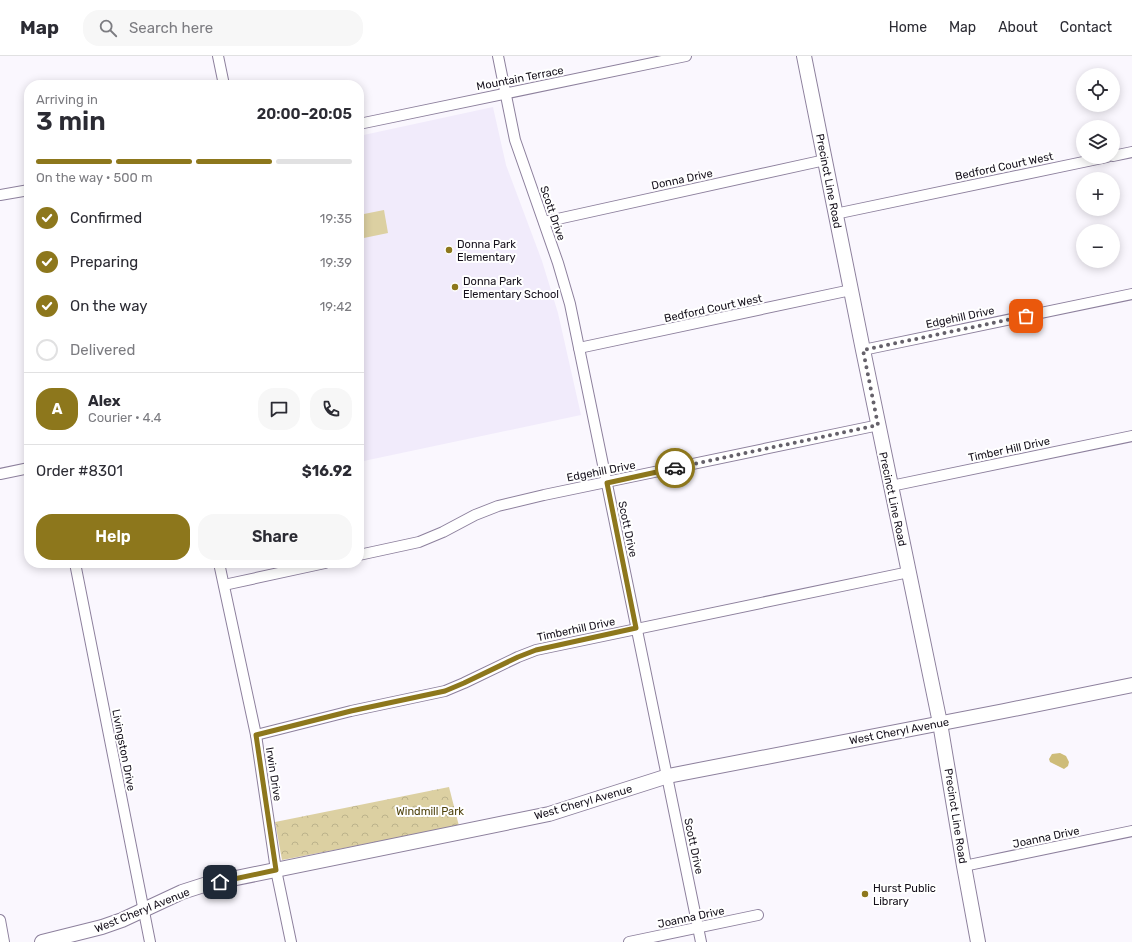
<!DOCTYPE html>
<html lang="en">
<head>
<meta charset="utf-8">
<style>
	:root { --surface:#fff; --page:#f7f7f7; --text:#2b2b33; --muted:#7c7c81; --line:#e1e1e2; --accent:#8d771c }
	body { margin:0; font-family:Rubik,sans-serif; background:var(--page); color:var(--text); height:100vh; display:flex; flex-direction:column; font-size:15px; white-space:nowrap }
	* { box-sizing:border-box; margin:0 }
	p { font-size:13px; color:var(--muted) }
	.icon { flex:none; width:22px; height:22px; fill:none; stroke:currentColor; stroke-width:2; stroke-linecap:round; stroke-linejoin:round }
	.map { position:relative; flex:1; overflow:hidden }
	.side { position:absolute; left:24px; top:24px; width:340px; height:488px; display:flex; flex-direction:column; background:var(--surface); border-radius:16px; box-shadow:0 2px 10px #0003 }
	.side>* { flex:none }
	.buttons { position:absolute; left:1076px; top:12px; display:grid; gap:8px }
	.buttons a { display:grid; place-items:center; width:44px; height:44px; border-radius:50%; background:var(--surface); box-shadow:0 2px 10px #0003; font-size:20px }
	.pin { position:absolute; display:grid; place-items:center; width:34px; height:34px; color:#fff; margin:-17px; border-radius:8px; box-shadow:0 2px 6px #0006 }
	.courier { position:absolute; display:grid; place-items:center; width:40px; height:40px; margin:-20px; border:3px solid #8d771c; border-radius:50%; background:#fff; color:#222; box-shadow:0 1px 5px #0007 }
	.headline em { font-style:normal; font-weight:600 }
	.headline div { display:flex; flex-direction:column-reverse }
	.headline { display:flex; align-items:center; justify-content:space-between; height:68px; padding:0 12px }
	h1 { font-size:26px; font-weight:600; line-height:30px }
	.bar { display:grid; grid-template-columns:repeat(4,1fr); gap:6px 4px; align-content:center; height:48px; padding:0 12px }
	.bar i { height:5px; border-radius:3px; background:var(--line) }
	.bar .on { background:var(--accent) }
	.bar p { grid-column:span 4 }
	.line { display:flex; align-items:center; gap:10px; padding:0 12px; border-top:1px solid var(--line) }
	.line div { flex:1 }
	.round { display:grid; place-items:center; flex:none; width:42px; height:42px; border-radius:16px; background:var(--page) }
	ol { padding:0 12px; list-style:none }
	li { display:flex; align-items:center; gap:12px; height:44px }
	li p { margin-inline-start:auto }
	li .icon { padding:4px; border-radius:50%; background:var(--accent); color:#fff; stroke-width:4 }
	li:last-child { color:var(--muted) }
	li i { width:22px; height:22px; border:2px solid var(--line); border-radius:50% }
	.cta { display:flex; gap:8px; margin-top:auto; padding:8px 12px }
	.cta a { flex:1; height:46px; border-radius:16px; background:var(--accent); color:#fff; font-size:16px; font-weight:600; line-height:46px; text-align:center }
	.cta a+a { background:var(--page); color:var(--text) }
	header { display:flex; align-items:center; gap:24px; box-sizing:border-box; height:56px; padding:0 20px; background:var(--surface); border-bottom:1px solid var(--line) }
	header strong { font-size:19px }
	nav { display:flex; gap:22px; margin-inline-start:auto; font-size:14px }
	.search { width:280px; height:36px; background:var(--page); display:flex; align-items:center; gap:10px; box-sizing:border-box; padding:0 14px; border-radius:16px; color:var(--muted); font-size:15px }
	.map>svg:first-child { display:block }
</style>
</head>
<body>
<header>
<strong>Map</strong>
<div class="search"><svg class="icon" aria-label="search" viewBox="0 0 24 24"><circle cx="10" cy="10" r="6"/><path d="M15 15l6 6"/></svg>Search here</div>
<nav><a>Home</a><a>Map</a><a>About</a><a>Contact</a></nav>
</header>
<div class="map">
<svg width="1132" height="886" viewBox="0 0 1132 886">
	<defs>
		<pattern id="park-crowns" width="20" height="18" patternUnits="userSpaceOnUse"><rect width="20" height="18" fill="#dcd0a2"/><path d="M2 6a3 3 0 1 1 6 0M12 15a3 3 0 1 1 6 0" fill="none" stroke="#bcb28b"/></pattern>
	</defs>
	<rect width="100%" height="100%" fill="#faf7fe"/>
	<path fill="#f1ebfb" d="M493,51L506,109L542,205L558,257L581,359L359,406V80Z"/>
	<path fill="url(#park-crowns)" d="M449,731L459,770L282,804L275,766Z"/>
	<path fill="#dcd0a2" d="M384,154L388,177L359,183V159Z"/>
	<path fill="#cebc79" d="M1060,697L1066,700L1069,706L1068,710L1064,713L1050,706L1049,703L1052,698Z"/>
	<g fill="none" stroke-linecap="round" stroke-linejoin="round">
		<g stroke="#8d809d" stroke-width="12">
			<g id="street">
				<path d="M218,0L224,29"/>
				<path d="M498,0L515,84L558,207L570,248L701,886"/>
				<path d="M359,68L686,0"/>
				<path d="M1113,100L1132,96"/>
				<path d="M0,139L29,134"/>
				<path d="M835,158L1107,101"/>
				<path d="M544,166L825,104"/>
				<path d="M579,292L851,234"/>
				<path d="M863,294L1132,238"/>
				<path d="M0,418L29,412"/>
				<path d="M891,430L1132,380"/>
				<path d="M359,499L419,486L443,476L475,459L498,450L544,439L879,369"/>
				<path d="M75,507L150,886"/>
				<path d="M219,507L256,679L276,814L291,886"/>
				<path d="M224,529L325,507"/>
				<path d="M256,679L351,655L445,635L464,627L518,601L536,594L909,516"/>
				<path d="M964,810L1132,775"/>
				<path d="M0,864L4,886"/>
				<path d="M629,886L758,859"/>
			</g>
		</g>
		<g stroke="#8d809d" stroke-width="16">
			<g id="secondary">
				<path d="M804,0L863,294L940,667L964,810L978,886"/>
				<path d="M42,886L102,871L122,864L182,836L207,828L549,758L668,720L1004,655L1132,629"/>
			</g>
		</g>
		<use href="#street" stroke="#fff" stroke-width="10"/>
		<use href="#secondary" stroke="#fff" stroke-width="14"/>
	</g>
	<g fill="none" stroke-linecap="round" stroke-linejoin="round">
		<path stroke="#65616a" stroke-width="4" stroke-dasharray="0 7.2" d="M675,412L878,369L863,294L1026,260"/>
		<path stroke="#8d771c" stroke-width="5" d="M220,826L276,814L256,679L351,655L445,635L464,627L518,601L536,594L636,572L607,427L675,412"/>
	</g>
	<g fill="#8d771c" stroke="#fff" stroke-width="1.5">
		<circle cx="449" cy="194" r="4"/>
		<circle cx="455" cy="231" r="4"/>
		<circle cx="865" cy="838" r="4"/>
	</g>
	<g text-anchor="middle" stroke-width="4" stroke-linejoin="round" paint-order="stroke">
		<g font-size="11" fill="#15101b" stroke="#fff">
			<text transform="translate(520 22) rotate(-11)" y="4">Mountain Terrace</text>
			<text transform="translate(1004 110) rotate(-12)" y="4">Bedford Court West</text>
			<text transform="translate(682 123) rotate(-12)" y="4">Donna Drive</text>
			<text transform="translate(829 125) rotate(79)" y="4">Precinct Line Road</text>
			<text transform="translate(553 157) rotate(71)" y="4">Scott Drive</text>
			<text transform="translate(713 252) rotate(-12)" y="4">Bedford Court West</text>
			<text transform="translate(960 261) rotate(-12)" y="4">Edgehill Drive</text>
			<text transform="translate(1009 393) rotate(-12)" y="4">Timber Hill Drive</text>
			<text transform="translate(601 415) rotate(-11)" y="4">Edgehill Drive</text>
			<text transform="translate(893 443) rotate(78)" y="4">Precinct Line Road</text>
			<text transform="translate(628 473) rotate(78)" y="4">Scott Drive</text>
			<text transform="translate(576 573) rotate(-12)" y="4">Timberhill Drive</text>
			<text transform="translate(899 675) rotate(-11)" y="4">West Cheryl Avenue</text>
			<text transform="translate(124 694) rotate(79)" y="4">Livingston Drive</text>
			<text transform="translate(274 718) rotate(81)" y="4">Irwin Drive</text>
			<text transform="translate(583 746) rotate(-16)" y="4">West Cheryl Avenue</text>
			<text transform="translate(956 760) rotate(81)" y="4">Precinct Line Road</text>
			<text transform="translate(1046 781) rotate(-12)" y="4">Joanna Drive</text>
			<text transform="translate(694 790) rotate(78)" y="4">Scott Drive</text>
			<text transform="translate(142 854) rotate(-22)" y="4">West Cheryl Avenue</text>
			<text transform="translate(691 861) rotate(-12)" y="4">Joanna Drive</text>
		</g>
		<g font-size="11" fill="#15101b" stroke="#fff" text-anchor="start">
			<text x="457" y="192">Donna Park<tspan x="457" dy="13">Elementary</tspan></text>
			<text x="463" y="229">Donna Park<tspan x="463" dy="13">Elementary School</tspan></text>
			<text x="873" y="836">Hurst Public<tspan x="873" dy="13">Library</tspan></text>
		</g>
		<g font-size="11" fill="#4f420c" stroke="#fff">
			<text x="430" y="759">Windmill Park</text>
		</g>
	</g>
</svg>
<div class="buttons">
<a><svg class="icon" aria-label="locate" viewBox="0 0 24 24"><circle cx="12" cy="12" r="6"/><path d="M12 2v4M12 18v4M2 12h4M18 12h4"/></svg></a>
<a><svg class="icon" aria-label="layers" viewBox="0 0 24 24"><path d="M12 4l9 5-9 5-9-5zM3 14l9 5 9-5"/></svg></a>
<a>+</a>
<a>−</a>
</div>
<div class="pin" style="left:1026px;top:260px;background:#ea580c"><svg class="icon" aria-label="bag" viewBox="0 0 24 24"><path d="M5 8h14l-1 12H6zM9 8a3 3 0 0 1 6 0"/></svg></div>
<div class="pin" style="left:220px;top:826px;background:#1f2937"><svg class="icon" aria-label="home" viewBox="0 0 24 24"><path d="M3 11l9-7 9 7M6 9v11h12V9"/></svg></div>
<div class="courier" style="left:675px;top:412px"><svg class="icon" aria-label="car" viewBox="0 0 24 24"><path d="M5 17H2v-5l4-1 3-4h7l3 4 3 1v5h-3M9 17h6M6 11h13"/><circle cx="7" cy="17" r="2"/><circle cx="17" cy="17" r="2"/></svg></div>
<section class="side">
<div class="headline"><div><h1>3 min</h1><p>Arriving in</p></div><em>20:00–20:05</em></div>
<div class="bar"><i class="on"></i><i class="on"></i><i class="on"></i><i></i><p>On the way · 500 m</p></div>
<ol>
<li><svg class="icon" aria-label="check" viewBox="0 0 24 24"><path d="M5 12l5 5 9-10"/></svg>Confirmed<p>19:35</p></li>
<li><svg class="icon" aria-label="check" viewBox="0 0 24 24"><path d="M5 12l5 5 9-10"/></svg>Preparing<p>19:39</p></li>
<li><svg class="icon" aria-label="check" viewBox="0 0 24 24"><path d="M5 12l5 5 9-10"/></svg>On the way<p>19:42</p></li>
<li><i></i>Delivered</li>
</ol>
<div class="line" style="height:72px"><b class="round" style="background:var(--accent);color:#fff">A</b><div><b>Alex</b><p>Courier · 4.4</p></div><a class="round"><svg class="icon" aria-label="chat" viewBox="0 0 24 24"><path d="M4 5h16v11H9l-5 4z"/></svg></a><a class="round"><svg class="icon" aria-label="phone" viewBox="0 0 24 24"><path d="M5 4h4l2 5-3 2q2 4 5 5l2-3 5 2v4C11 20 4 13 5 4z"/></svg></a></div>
<div class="line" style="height:52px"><div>Order #8301</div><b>$16.92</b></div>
<div class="cta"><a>Help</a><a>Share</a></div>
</section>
</div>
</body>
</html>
